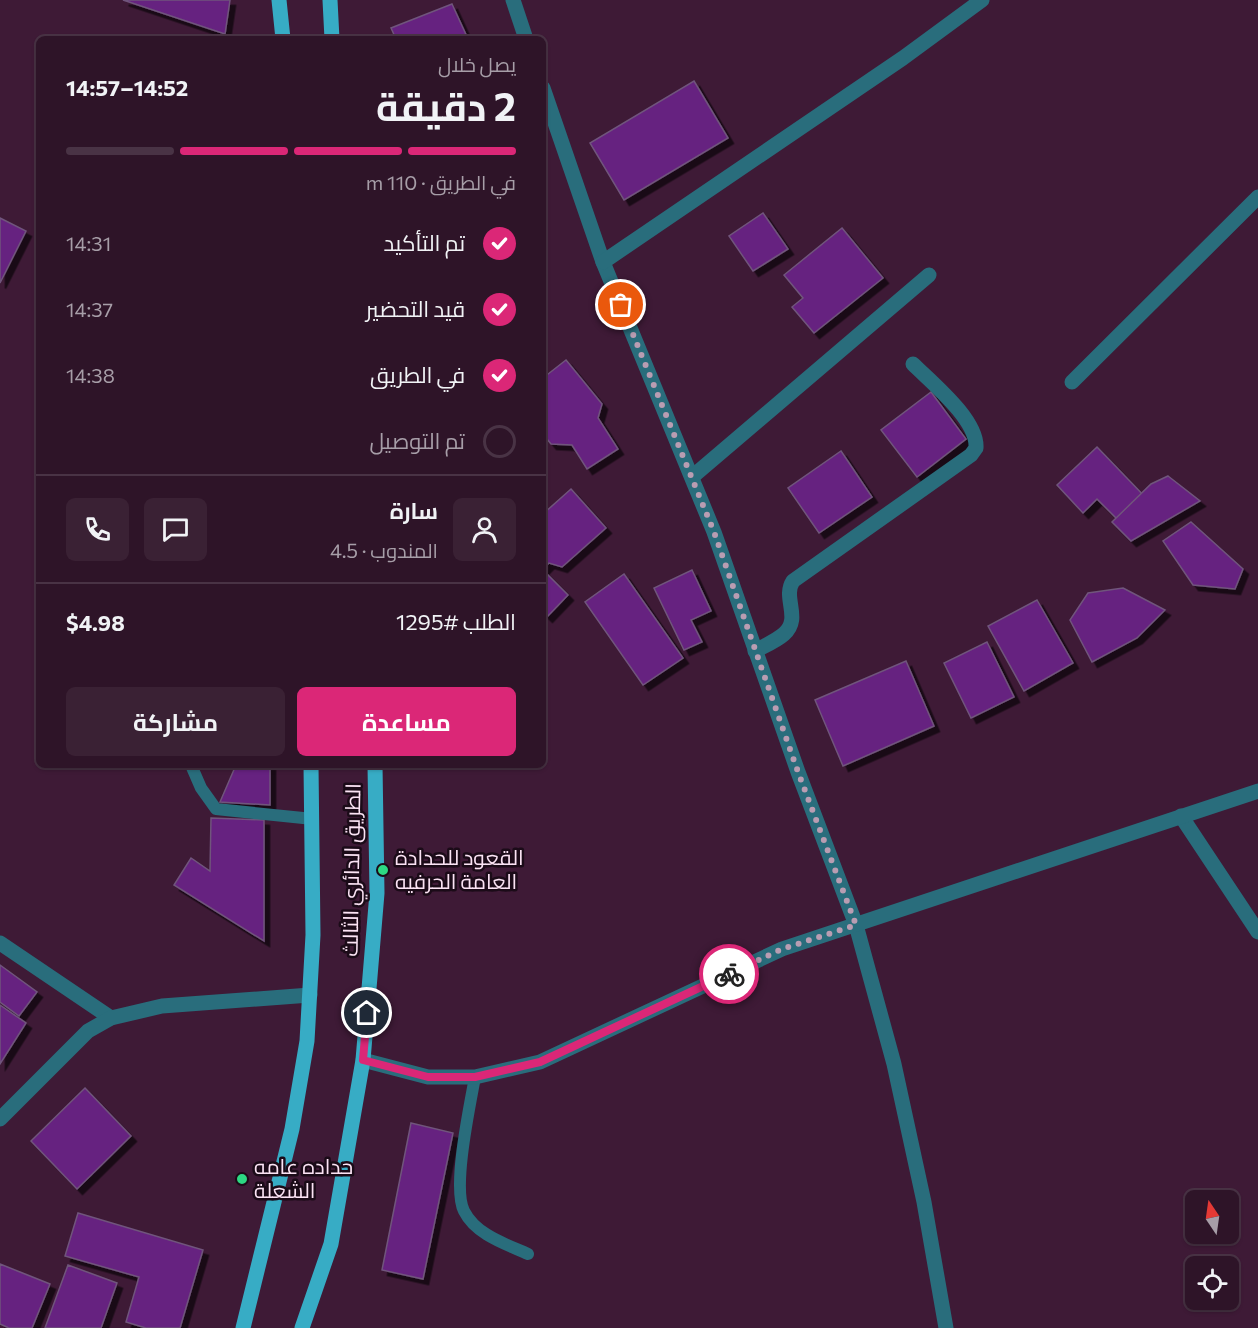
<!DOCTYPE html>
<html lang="ar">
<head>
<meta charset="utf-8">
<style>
	:root { --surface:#2e1428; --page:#3a2134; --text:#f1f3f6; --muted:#a79ea8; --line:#493345; --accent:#db2777 }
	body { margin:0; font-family:Commissioner,Cairo,sans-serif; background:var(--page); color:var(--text); direction:rtl; height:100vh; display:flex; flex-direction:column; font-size:22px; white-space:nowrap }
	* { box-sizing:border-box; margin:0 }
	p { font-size:20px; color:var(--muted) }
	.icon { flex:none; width:33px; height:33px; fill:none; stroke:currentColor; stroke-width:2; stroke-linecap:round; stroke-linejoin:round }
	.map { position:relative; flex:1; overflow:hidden; direction:ltr }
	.panel { position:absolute; left:36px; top:36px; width:510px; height:732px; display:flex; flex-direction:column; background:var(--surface); border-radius:9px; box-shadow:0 2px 4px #0004,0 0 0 2px var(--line); direction:rtl }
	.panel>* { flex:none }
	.needle { width:39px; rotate:347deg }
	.fabs { position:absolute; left:1185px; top:1190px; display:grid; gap:12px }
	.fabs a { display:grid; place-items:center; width:54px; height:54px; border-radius:9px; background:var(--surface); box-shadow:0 2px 4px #0004,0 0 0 2px var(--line); font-size:30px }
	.pin { position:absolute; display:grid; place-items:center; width:51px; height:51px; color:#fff; margin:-26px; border:3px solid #fff; border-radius:50%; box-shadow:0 2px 6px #0007 }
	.courier { position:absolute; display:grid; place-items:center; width:60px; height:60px; margin:-30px; border:4px solid #db2777; border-radius:50%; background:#fff; color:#222; box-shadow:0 2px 8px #0007 }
	.overview em { font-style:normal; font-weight:700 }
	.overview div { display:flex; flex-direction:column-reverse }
	.overview { display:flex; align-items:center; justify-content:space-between; height:102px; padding:0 30px }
	h1 { font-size:39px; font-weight:700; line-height:45px }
	.bar { display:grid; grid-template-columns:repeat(4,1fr); gap:9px 6px; align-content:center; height:72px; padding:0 30px }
	.bar i { height:8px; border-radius:4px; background:var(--line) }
	.bar .current { background:var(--accent) }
	.bar p { grid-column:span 4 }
	.line { display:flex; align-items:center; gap:15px; padding:0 30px; border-top:2px solid var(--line) }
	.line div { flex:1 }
	.round { display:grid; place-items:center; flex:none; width:63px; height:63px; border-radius:9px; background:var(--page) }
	ol { padding:0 30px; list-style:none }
	li { display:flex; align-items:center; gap:18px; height:66px }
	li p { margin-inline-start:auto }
	li .icon { padding:6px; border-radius:50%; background:var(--accent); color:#fff; stroke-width:4 }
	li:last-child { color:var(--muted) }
	li i { width:33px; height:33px; border:3px solid var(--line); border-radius:50% }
	.cta { display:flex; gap:12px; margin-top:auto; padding:12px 30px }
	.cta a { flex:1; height:69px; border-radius:9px; background:var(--accent); color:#fff; font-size:24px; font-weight:700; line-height:69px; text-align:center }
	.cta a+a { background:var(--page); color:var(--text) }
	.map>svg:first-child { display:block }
</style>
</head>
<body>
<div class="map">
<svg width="1258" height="1328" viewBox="0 0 1258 1328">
	<defs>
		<filter id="shadow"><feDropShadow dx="5.5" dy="5.5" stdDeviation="0" flood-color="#0009"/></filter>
	</defs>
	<rect width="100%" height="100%" fill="#3e1a36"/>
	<g fill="#662180" stroke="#70547c" stroke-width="1.5" filter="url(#shadow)">
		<path d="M123,0H230L225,34Z"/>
		<path d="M452,4L468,39H396L391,28Z"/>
		<path d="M694,81L728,138L624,200L590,143Z"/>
		<path d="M763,213L788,249L753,271L729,236Z"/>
		<path d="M0,218L26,231L0,283Z"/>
		<path d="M842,228L883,278L814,333L792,307L803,298L784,275Z"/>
		<path d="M566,360L602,404L598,418L618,449L587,469L572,445L551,444L543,434V378Z"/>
		<path d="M931,392L966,439L917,477L881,430Z"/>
		<path d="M1097,447L1148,500L1122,524L1097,499L1083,513L1057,485Z"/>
		<path d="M841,451L872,497L819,533L788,488Z"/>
		<path d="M1168,476L1200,501L1131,541L1112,522L1151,484Z"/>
		<path d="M571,489L606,528L562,567L549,563L543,569V514Z"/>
		<path d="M1191,522L1243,569L1235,589L1193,585L1163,541Z"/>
		<path d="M543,570L568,595L547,617L543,613Z"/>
		<path d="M692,570L711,611L691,620L702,642L684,650L654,588Z"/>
		<path d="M624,574L683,658L643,685L585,602Z"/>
		<path d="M1123,588L1165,610L1137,638L1092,662L1070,620L1088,593Z"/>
		<path d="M1037,600L1073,663L1024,691L988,626Z"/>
		<path d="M987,642L1014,697L971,718L944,663Z"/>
		<path d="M906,661L934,726L843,766L815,700Z"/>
		<path d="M236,765H270V805L220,802Z"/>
		<path d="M211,818L264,820V941L174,885L191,858L210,871Z"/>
		<path d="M0,965L37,992L19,1016L0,1002Z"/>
		<path d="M0,1005L26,1023L0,1064Z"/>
		<path d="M85,1088L131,1136L77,1189L31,1141Z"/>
		<path d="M411,1123L453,1133L423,1279L382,1270Z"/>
		<path d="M78,1213L203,1250L180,1328H146L126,1322L139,1277L65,1256Z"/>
		<path d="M0,1264L50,1284L32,1328H9L0,1324Z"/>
		<path d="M68,1265L117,1283L101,1328H45Z"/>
	</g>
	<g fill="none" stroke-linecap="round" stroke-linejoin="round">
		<g stroke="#296d7c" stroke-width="12">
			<path d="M191,765L201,788L216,809L313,819"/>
			<path d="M475,1077C470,1105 452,1188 464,1211C476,1235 506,1244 528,1254"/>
		</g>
		<g stroke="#296d7c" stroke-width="15">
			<path d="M513,0L526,39"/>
			<path d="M543,88L603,262L714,532L798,772L856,925L894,1064L924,1202L946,1328"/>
			<path d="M603,262L903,58L982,0"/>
			<path d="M1072,382L1258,197"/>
			<path d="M692,477L929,275"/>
			<path d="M755,651C764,646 776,641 784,634C802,618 782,598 793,581L971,455L976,448C978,420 932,383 913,364"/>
			<path d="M1181,816L1258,932"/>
			<path d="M0,943L111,1018"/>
			<path d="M363,1060L428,1077H475L540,1062L782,949L1258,791"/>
			<path d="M0,1119L88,1031L111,1018L162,1006L310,995"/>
		</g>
		<g stroke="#37acc5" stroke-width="15">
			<path d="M279,0L283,39"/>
			<path d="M330,0L332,39"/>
			<path d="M243,1328L292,1129L307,1041L313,935L311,765"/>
			<path d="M302,1328L331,1244L363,1060L377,893L375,765"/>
		</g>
	</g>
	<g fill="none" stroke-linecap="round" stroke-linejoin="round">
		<path stroke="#b99db2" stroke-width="6" stroke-dasharray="0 10.8" d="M621,305L714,532L798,772L856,925L782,949L729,974"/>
		<path stroke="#db2777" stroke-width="8" d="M367,1013L363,1060L428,1077H475L540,1062L729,974"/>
	</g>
	<g fill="#2dd883" stroke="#1b0b18" stroke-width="2">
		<circle cx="383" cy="870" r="6"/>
		<circle cx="242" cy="1179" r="6"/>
	</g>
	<g text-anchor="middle" stroke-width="5" stroke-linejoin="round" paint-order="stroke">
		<g font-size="21" fill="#fbe3f4" stroke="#1b0b18" text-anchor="start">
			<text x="395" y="865">القعود للحدادة<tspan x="395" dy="24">العامة الحرفيه</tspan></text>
			<text x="254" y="1174">حداده عامه<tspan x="254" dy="24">الشعلة</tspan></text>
		</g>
		<g font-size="21" fill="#fbe3f4" stroke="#1b0b18">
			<text transform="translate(352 870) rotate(-89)" y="7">الطريق الدائري الثالث</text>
		</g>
	</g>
</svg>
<div class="fabs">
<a><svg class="needle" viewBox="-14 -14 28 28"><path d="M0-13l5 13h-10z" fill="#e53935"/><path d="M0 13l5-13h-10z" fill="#a79ea8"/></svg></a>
<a><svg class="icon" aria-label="locate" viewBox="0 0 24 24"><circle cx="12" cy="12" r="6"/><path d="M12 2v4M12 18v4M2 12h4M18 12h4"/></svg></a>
</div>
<div class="pin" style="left:621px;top:305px;background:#ea580c"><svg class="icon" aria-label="bag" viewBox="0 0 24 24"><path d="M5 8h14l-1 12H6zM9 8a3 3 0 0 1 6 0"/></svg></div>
<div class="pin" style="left:367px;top:1013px;background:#1f2937"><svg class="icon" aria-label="home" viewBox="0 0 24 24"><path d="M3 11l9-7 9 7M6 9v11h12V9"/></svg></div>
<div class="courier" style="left:729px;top:974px"><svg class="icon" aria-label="bike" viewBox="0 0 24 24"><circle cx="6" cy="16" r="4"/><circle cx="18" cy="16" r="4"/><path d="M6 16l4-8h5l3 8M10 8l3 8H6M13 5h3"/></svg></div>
<section class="panel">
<div class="overview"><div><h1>2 دقيقة</h1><p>يصل خلال</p></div><em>14:52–14:57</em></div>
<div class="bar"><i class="current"></i><i class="current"></i><i class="current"></i><i></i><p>في الطريق · 110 m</p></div>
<ol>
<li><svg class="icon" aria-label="check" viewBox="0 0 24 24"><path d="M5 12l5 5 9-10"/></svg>تم التأكيد<p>14:31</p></li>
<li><svg class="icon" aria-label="check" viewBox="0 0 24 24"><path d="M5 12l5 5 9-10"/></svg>قيد التحضير<p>14:37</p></li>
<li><svg class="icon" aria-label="check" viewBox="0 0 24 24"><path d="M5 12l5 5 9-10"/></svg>في الطريق<p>14:38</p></li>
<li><i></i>تم التوصيل</li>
</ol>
<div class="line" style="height:108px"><a class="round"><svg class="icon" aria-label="person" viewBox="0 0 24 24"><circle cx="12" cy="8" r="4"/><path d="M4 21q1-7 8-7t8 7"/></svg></a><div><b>سارة</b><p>المندوب · 4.5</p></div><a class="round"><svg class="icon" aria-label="chat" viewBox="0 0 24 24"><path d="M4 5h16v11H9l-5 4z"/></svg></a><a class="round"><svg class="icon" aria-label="phone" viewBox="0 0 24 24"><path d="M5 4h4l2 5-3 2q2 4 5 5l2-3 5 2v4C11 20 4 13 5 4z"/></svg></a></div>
<div class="line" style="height:78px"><div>الطلب #1295</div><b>$4.98</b></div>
<div class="cta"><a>مساعدة</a><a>مشاركة</a></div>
</section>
</div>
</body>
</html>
